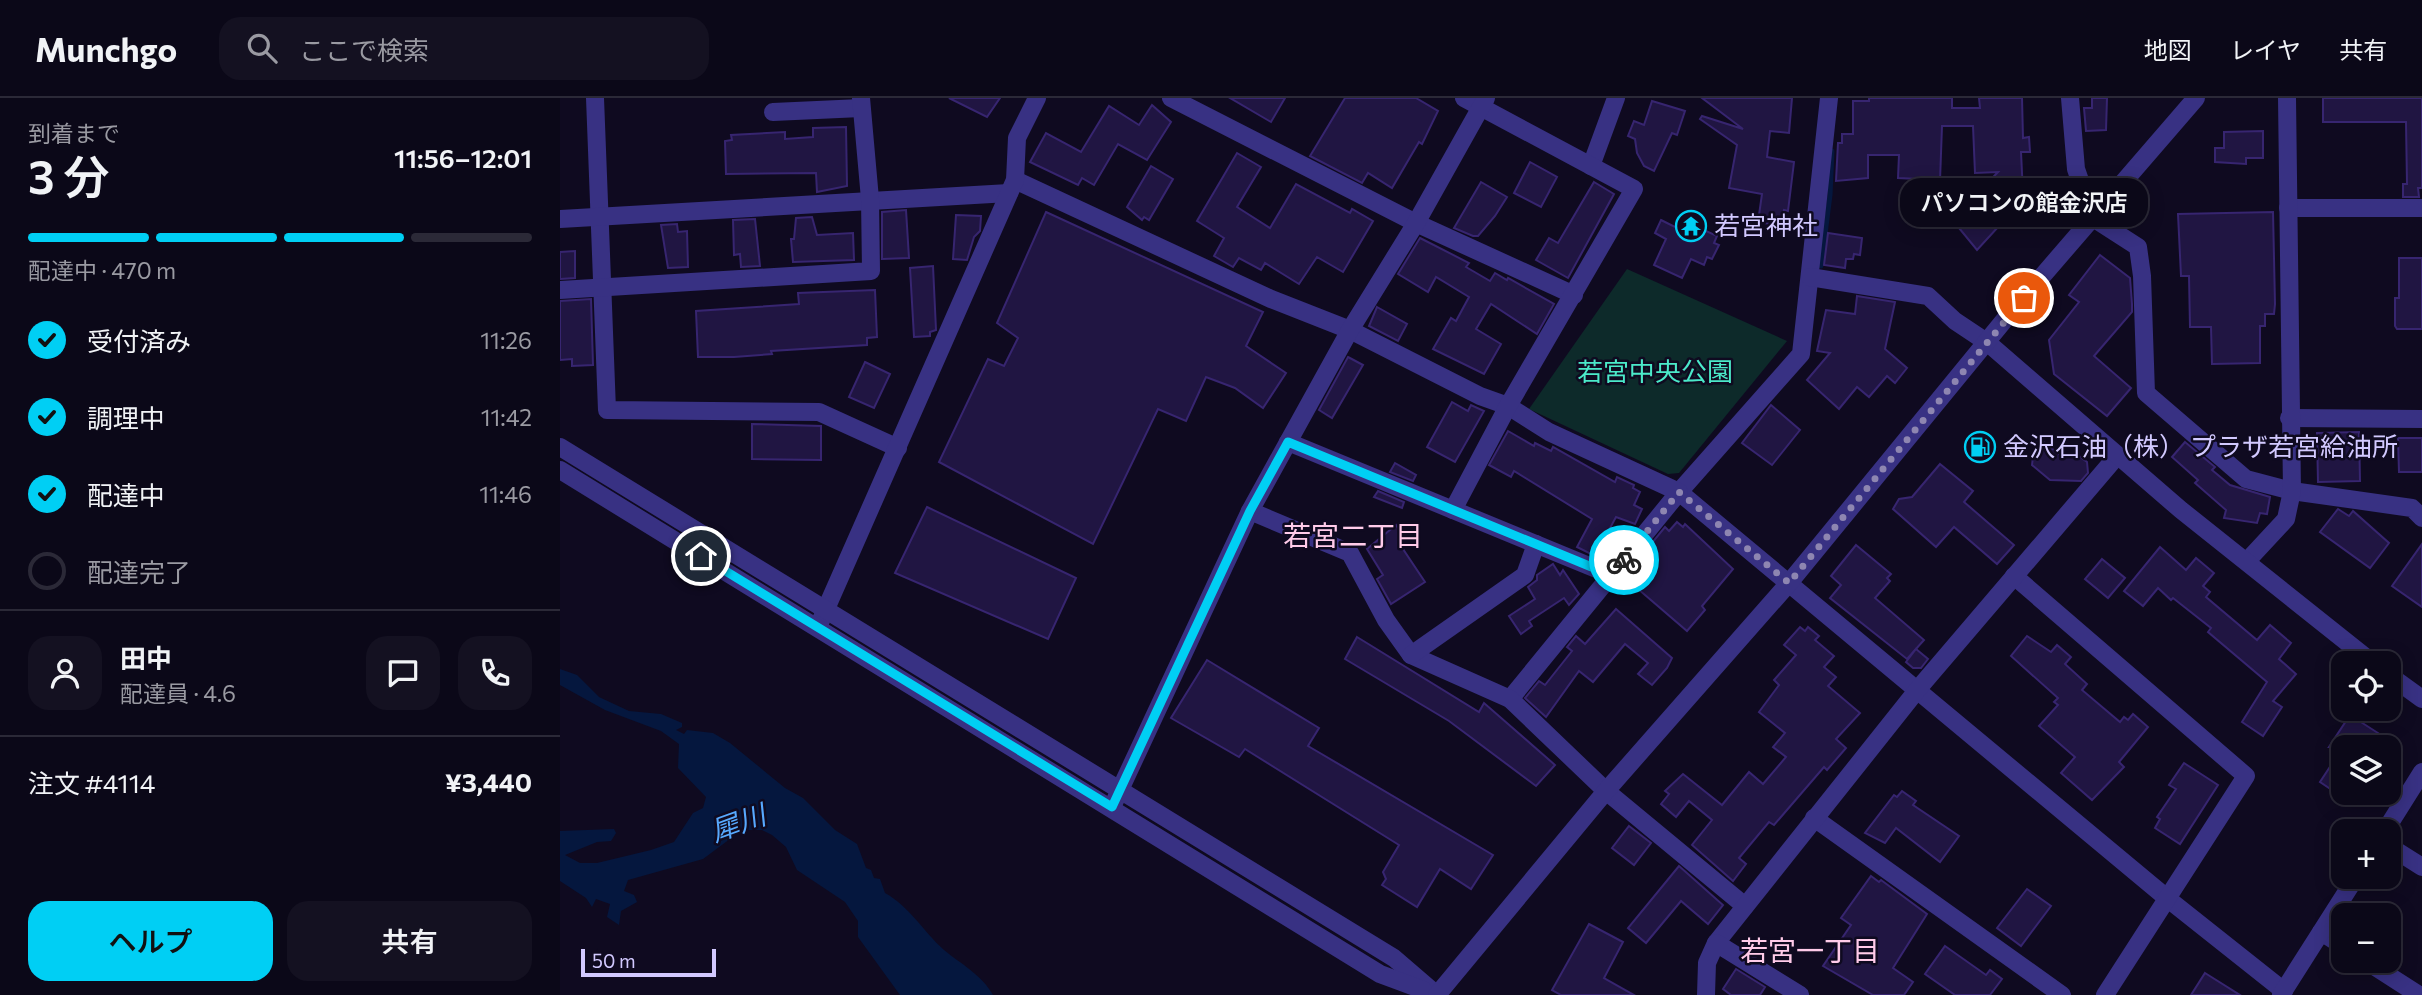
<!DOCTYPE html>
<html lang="ja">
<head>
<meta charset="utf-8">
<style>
	:root { --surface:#0b0818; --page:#141121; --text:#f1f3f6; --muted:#9a9aa2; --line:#2b2937; --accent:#00cff4 }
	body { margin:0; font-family:Commissioner,"Noto Sans JP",sans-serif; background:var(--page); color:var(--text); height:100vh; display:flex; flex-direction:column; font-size:26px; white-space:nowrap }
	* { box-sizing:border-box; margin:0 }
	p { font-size:23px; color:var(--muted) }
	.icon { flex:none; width:38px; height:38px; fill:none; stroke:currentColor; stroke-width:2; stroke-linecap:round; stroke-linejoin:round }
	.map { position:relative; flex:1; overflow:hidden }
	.side { display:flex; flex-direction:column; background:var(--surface); width:560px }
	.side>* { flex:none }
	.controls { position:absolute; left:1771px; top:553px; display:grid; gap:14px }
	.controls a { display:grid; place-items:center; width:70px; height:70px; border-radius:14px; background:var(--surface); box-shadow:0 4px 18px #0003,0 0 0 2px var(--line); font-size:35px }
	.scale { position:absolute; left:21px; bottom:18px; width:135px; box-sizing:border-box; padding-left:7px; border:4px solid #d2c9ff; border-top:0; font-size:19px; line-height:24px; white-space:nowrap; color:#d2c9ff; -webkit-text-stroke:5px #0f0a20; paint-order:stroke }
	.pin { position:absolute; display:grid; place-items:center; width:60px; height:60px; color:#fff; margin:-30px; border:4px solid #fff; border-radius:50%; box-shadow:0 2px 7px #0007 }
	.courier { position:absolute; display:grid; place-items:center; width:70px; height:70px; margin:-35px; border:5px solid #00cff4; border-radius:50%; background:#fff; color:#222; box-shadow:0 2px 9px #0007 }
	.bubble { position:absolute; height:49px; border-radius:21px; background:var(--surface); box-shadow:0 4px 18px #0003,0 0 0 2px var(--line); font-size:23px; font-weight:600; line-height:49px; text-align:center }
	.summary em { font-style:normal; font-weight:600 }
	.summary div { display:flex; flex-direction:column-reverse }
	.summary { display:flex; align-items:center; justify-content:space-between; height:119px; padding:0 28px }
	h1 { font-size:46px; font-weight:600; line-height:52px }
	.bar { display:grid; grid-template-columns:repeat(4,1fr); gap:10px 7px; align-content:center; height:84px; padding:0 28px }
	.bar i { height:9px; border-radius:5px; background:var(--line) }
	.bar .active { background:var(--accent) }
	.bar p { grid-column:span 4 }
	.line { display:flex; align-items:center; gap:18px; padding:0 28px; border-top:2px solid var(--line) }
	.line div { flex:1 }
	.round { display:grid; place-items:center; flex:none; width:74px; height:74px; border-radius:21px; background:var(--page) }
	ol { padding:0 28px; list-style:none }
	li { display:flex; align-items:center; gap:21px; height:77px }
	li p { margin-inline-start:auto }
	li .icon { padding:7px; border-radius:50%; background:var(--accent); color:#111; stroke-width:4 }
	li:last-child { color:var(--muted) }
	li i { width:38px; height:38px; border:4px solid var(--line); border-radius:50% }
	.action { display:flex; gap:14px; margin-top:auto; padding:14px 28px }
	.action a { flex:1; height:80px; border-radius:21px; background:var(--accent); color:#111; font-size:28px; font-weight:600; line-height:80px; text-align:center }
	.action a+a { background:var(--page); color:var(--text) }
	header { display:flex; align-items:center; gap:42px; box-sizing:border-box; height:98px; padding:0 35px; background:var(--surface); border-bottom:2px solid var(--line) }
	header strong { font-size:33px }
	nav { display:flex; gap:38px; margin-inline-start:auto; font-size:24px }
	.search { width:490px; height:63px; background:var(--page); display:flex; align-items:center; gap:18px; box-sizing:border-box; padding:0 24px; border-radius:21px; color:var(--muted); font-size:26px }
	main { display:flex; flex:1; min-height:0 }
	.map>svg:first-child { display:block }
</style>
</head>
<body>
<header>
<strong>Munchgo</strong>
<div class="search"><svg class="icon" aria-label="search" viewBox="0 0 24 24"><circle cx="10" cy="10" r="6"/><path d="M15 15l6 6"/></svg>ここで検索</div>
<nav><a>地図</a><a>レイヤ</a><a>共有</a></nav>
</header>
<main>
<section class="side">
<div class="summary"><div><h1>3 分</h1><p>到着まで</p></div><em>11:56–12:01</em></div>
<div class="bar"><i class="active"></i><i class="active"></i><i class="active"></i><i></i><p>配達中 · 470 m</p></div>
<ol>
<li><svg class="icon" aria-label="check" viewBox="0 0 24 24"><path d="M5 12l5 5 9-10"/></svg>受付済み<p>11:26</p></li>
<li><svg class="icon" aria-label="check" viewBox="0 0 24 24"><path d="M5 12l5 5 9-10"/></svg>調理中<p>11:42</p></li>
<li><svg class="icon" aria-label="check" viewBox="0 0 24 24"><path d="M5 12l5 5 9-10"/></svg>配達中<p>11:46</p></li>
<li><i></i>配達完了</li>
</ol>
<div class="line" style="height:126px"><a class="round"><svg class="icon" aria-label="person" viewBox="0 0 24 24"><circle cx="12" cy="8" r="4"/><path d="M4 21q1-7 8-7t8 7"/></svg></a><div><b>田中</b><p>配達員 · 4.6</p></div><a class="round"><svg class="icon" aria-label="chat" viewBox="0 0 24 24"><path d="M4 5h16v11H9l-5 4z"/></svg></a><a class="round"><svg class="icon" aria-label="phone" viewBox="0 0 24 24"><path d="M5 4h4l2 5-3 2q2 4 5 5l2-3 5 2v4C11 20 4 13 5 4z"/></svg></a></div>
<div class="line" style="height:91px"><div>注文 #4114</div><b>¥3,440</b></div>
<div class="action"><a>ヘルプ</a><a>共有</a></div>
</section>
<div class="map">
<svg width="1862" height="897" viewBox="0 0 1862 897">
	<rect width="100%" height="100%" fill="#0f0a20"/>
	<path fill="#0d2a2a" d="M1067,171L1227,243L1119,375L1108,376L969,311Z"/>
	<path fill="#05173e" d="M0,571L17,577L39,599L69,613L101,616L122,625V629L116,632L124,636L127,632L153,635L170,645L225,690L243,700L275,732L297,746L306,770L311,772L314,780L320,781L325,795C349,808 363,833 384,852C401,866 422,877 433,897H340L298,839V823L285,804L237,772L226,749L212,737L202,732H182L143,761L68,782L64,793L74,797L77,804L61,813L59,827L47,819L50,806L36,801L32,809L26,800L0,783V733L54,731L56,735L51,743L37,744L5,757L20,765H37L91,752L114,744L133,715L143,710L146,699L118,670L119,646L101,633L45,612L0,587Z"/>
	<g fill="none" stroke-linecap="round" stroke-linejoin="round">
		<path stroke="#05173e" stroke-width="5" d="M1261,168L1270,97L1272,53"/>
	</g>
	<g fill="#201542" stroke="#372570" stroke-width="2">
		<path d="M389,0H440L427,19Z"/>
		<path d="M670,0H725L711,24Z"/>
		<path d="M785,0H856L878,13L862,46L859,44L832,90L808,75L802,85L750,58Z"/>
		<path d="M1142,0H1232L1229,35L1210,33L1207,59L1234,64L1228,113L1224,112L1221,128L1198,124L1202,96L1169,90L1177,47L1140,21L1142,18L1183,31Z"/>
		<path d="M1309,0H1392V10H1420L1419,0H1462L1463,40L1469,39L1470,54H1461L1463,96L1414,99L1438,74L1415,75L1413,28H1382L1380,83H1373V91H1359V81L1338,80L1339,57H1308V80L1276,83L1278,45H1282V36H1293V3H1309Z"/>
		<path d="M1532,0H1547L1546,32L1526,33L1524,10H1532Z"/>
		<path d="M1763,0H1862V90H1858L1859,99H1843V86H1847L1846,24H1763Z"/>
		<path d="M1092,3L1125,13L1117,37L1112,35L1094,73L1084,68L1077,55L1075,41L1068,38L1074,23L1084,27Z"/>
		<path d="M592,7L611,24L587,62L558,46L534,87L522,80L518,87L470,64L486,35L521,54L549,8L579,27Z"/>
		<path d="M286,29L287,88L257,94L256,75L166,76L165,43L172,42L171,37L225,34V41L253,39V30Z"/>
		<path d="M1703,33V60H1686V66L1655,64V50H1664V34Z"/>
		<path d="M677,55L701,69L677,109L710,130L736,86L790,115L792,111L813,123L783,174L757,159L739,186L705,165L701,172L679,160L673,169L654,158L664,140L637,123Z"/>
		<path d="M970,64L997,79L981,109L954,95Z"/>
		<path d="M591,68L613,81L589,122L584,119L582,122L567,109Z"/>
		<path d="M921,84L947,99L935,118L918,138H913L894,130Z"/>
		<path d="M1034,84L1054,96L1008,180L976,162L989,140L998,145Z"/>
		<path d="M1400,102L1413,103L1439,128L1417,152L1399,130L1402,127L1396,122L1401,117Z"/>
		<path d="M346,112L349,160L322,161V114Z"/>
		<path d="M486,114L703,214L686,248L726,275L703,310L675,290L646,279L626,323L598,311L533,446L379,364L428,261L444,268L458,240L437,225Z"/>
		<path d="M1713,114L1715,206L1714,216H1705V228H1700V265L1652,266L1651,229H1630L1629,178H1621L1618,116Z"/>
		<path d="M396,117L421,118L420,133L414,139L407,162L393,161Z"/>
		<path d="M252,119L257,137L293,135L294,162L233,164L231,141H234L236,120Z"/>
		<path d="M195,121L200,168L181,169L180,156L174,157L173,122Z"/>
		<path d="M1101,122L1127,135L1131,126L1157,138L1154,145L1159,147L1152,161L1147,159L1144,167L1131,161L1122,180L1094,167L1106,141L1095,135Z"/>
		<path d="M117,126L118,134L127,133L128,169L108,170L101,127Z"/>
		<path d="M1268,135L1302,140L1300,157L1294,156L1293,161H1286L1285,170L1264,167Z"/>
		<path d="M860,140L909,165L906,169L930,183L935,175L947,182L948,180L994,206L977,236L931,206L916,231L941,246L924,276L873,251L891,220L896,223L909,199L876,179L868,194L838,176Z"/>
		<path d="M15,153V180L0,181V154Z"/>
		<path d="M1540,157L1570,180L1572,206V214L1534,258L1571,290L1547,318L1494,276L1489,242L1519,204L1509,197Z"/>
		<path d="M1839,160H1862V231H1837L1835,228V200H1839Z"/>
		<path d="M373,168L376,232L370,234V238L354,239L350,170Z"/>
		<path d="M315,192L317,239L307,240V247L211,253L212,256L174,259H138L136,213L239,206L238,195Z"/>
		<path d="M1297,198L1335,204L1325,251L1347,270L1335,285L1327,278L1309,299L1297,289L1279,311L1247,282L1270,255L1257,253L1266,212L1295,216Z"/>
		<path d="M31,201L33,267L12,268V261L0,262V203Z"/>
		<path d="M817,209L847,226L838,243L809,228Z"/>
		<path d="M788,259L803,267L772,320L759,312Z"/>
		<path d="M305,264L330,276L314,310L289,299Z"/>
		<path d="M892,304L908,313L911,307L924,313L895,364L867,349Z"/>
		<path d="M1211,307L1240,332L1212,367L1182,345Z"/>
		<path d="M192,326L261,328V362L192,361Z"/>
		<path d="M948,333L974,348L975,345L991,353L993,349L1055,384L1057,379L1074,387L1073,390L1080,394L1074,407L1082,411L1075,426L1056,419L1035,458L1017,449L1032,421L954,373L951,379L929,367Z"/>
		<path d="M1799,334L1800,383L1758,384L1757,335Z"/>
		<path d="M1838,340H1862V374H1839Z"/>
		<path d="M1475,343L1481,347L1484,344L1499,356L1519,358L1527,364L1528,375L1521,383L1490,382L1472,367Z"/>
		<path d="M1625,344L1655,369L1652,372L1670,387L1710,399L1707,416L1700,415L1697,425L1664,420L1666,412L1635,385L1638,382L1612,359Z"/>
		<path d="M835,365L856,377L853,383L830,374Z"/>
		<path d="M1380,366L1413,393L1404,404L1454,447L1437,466L1394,429L1376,449L1333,411L1339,401L1352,399Z"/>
		<path d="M818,393L844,404L842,410L814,399Z"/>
		<path d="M367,409L516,480L488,541L335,475Z"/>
		<path d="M1778,411L1789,418L1793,413L1829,445L1810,470L1760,434Z"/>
		<path d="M1117,424L1123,429L1125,426L1173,471L1142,508L1145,512L1127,533L1064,479L1105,429L1109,433Z"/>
		<path d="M836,427L847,444L841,448L865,484L831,506L817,481L823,477L807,451Z"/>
		<path d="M1862,446V509L1832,488Z"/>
		<path d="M1296,447L1331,476L1327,480L1330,483L1315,500L1364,542L1347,561L1270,500L1281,487L1271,478Z"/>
		<path d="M1600,449L1626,472L1636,460L1654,475L1643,488L1650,494L1646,499L1697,542L1710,527L1731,545L1719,561L1736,576L1713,603L1722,609L1703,638L1682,624L1707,584L1648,534L1651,530L1613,500L1611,502L1598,490L1583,508L1564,493Z"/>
		<path d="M1542,461L1565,480L1548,500L1525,481Z"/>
		<path d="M993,466L1000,477L1003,472L1019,496L1009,507L1004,500L969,523L972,528L961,536L949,518L975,501L968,489L977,482V477Z"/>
		<path d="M1056,511L1112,560L1107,570L1092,587L1078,576L1088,565L1065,546L1033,584L1019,573L986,619L965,600L979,583L985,587L1012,553L1007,549L1016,538L1025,546Z"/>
		<path d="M1240,529L1245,533L1248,529L1259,538L1255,542L1274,558L1264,569L1276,579L1268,588L1300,615L1276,641L1286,650L1267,672L1264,669L1214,727L1209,724L1179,760L1186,766L1173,783L1132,747L1152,722L1129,703L1116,719L1101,706L1109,696L1105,693L1123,676L1162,707L1189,674L1203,686L1226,659L1213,649L1225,635L1199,614L1219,587L1214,582L1236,557L1224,547Z"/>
		<path d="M1467,538L1491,554L1497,547L1511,559L1505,566L1527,586L1522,592L1560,624L1564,619L1568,622L1573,616L1588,629L1559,664L1564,669L1532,702L1501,675L1515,659L1479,628L1498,607L1494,604L1498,600L1451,558Z"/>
		<path d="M797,539L919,614L924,605L995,667L976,688L889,623L785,561Z"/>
		<path d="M1356,551L1368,561L1361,570H1353L1346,564Z"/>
		<path d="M647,562L759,630L748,648L933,757L911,791L880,771L857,809L822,787L826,781L823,774L839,747L685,651L679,659L611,620Z"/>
		<path d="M1790,617L1821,637L1814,649H1783V680L1775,694L1760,684L1783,649H1769Z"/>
		<path d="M1624,665L1658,687L1620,746L1595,730L1600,721L1597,719L1616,691L1609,687Z"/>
		<path d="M1342,693L1356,703L1353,707L1399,738L1380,764L1336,730L1325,745L1305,735L1334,697L1337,699Z"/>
		<path d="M1069,728L1091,745L1074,767L1052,750Z"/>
		<path d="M1119,768L1163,807L1148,826L1121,803L1086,845L1068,830Z"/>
		<path d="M1311,778L1319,784L1321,782L1367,816L1333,870L1353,884L1344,897H1313L1263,868L1291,827L1281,820Z"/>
		<path d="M1467,791L1491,808L1461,848L1437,830Z"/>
		<path d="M1029,826L1063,844L1044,880L1074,897H1001L992,892Z"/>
		<path d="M1385,848L1426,877L1430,872L1442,881L1430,897H1395L1365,876Z"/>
		<path d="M1176,871L1205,889L1200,897H1171L1163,891Z"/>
		<path d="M1645,875L1680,897H1631Z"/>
	</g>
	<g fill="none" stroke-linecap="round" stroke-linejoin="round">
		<g stroke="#383183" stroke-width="18">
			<path d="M35,0L47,312L259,314L338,350"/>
			<path d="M611,0L856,125L1014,197"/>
			<path d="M1269,0L1241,256L1119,394L1608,801L1724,893"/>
			<path d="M1510,0L1516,71L1533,120L1578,149L1582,178L1586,295L1686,381L1732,393L1852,410L1862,420"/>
			<path d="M213,14L301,10"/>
			<path d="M1031,68L1056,0"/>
			<path d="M455,82L711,201L790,232L920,298L948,308L989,334L1119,394L950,601"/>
			<path d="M1728,110H1862"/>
			<path d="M0,121L449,95"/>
			<path d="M1250,179L1368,198L1395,223L1428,245"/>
			<path d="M0,192L311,173L310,101L301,0"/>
			<path d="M1729,320L1862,321"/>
			<path d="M728,344L1051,477"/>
			<path d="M893,412L948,308L1074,91L904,0"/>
			<path d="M690,413L790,455L826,522L851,557L950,601L1046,693L1185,808"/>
			<path d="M1687,463L1726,421L1732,393L1727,0"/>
			<path d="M1454,478L1686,678L1545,897"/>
			<path d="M258,529L455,82L457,40L477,0"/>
			<path d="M851,557L965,477L976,446"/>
			<path d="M552,709L690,413L790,232L856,125L926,0"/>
			<path d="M1254,720L1502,897"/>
			<path d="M1829,748L1862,769"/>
			<path d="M1761,834L1783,848"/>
			<path d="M1156,845L1358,591L1557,358"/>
			<path d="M1806,863L1859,897"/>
			<path d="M1146,897L1147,865L1156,845L1240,897"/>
		</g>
		<g stroke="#383183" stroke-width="18">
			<path d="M1428,245L1621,412L1813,565"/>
			<path d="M0,349L834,860L877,897"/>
			<path d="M0,372L820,876L863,892"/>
			<path d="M1829,577L1862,601"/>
			<path d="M1825,733L1862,674"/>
			<path d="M877,897L1046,693L1229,485L1446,220L1636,0"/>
			<path d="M1721,897L1796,779"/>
		</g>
	</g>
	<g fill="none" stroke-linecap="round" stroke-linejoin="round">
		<path stroke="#8e86b1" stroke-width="7" stroke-dasharray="0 12.6" d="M1064,462L1119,394L1229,485L1464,200"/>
		<path stroke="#00cff4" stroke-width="9" d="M141,458L552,709L690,413L728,344L1051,477L1064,462"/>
	</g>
	<defs>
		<g id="temple-ring" transform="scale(1.575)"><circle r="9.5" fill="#0f0a20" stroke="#00cff4" stroke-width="1.5"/><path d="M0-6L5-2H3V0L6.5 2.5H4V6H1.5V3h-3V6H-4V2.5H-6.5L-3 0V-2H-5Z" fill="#00cff4"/></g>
		<g id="fuel-ring" transform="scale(1.575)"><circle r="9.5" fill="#0f0a20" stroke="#00cff4" stroke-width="1.5"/><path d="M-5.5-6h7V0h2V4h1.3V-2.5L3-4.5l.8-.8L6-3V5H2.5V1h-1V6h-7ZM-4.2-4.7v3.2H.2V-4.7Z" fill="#00cff4"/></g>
	</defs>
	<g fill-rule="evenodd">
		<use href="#temple-ring" x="1131" y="128"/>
		<use href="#fuel-ring" x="1420" y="349"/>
	</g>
	<g text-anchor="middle" stroke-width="5" stroke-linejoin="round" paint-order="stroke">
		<g font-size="26" fill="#d2c9ff" stroke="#0f0a20" text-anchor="start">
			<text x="1154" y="137">若宮神社</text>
			<text x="1443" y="358">金沢石油（株） プラザ若宮給油所</text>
		</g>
		<g font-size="26" fill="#4be9c9" stroke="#0f0a20">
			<text x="1095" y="283">若宮中央公園</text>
		</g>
		<g font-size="28" fill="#ffcbe9" stroke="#0f0a20">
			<text x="793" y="448">若宮二丁目</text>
			<text x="1250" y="863">若宮一丁目</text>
		</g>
		<g font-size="28" font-style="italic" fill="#57a9ff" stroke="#0f0a20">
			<text transform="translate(178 725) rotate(-20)" y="10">犀川</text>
		</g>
	</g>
</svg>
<div class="controls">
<a><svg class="icon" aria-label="locate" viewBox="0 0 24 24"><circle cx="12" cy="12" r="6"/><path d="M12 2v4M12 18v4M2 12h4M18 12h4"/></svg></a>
<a><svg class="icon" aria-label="layers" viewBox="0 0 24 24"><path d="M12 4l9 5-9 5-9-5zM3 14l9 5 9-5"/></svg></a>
<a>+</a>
<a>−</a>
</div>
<div class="scale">50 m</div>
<div class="pin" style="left:1464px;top:200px;background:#ea580c"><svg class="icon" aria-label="bag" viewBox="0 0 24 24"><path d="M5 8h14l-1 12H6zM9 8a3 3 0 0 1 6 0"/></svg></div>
<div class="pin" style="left:141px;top:458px;background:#1f2937"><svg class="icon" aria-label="home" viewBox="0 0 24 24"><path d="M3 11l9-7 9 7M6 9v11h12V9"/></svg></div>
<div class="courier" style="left:1064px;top:462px"><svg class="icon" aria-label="bike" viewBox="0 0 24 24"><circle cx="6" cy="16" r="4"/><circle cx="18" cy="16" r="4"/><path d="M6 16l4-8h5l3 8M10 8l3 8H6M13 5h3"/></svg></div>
<div class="bubble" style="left:1340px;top:80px;width:248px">パソコンの館金沢店</div>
</div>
</main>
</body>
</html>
